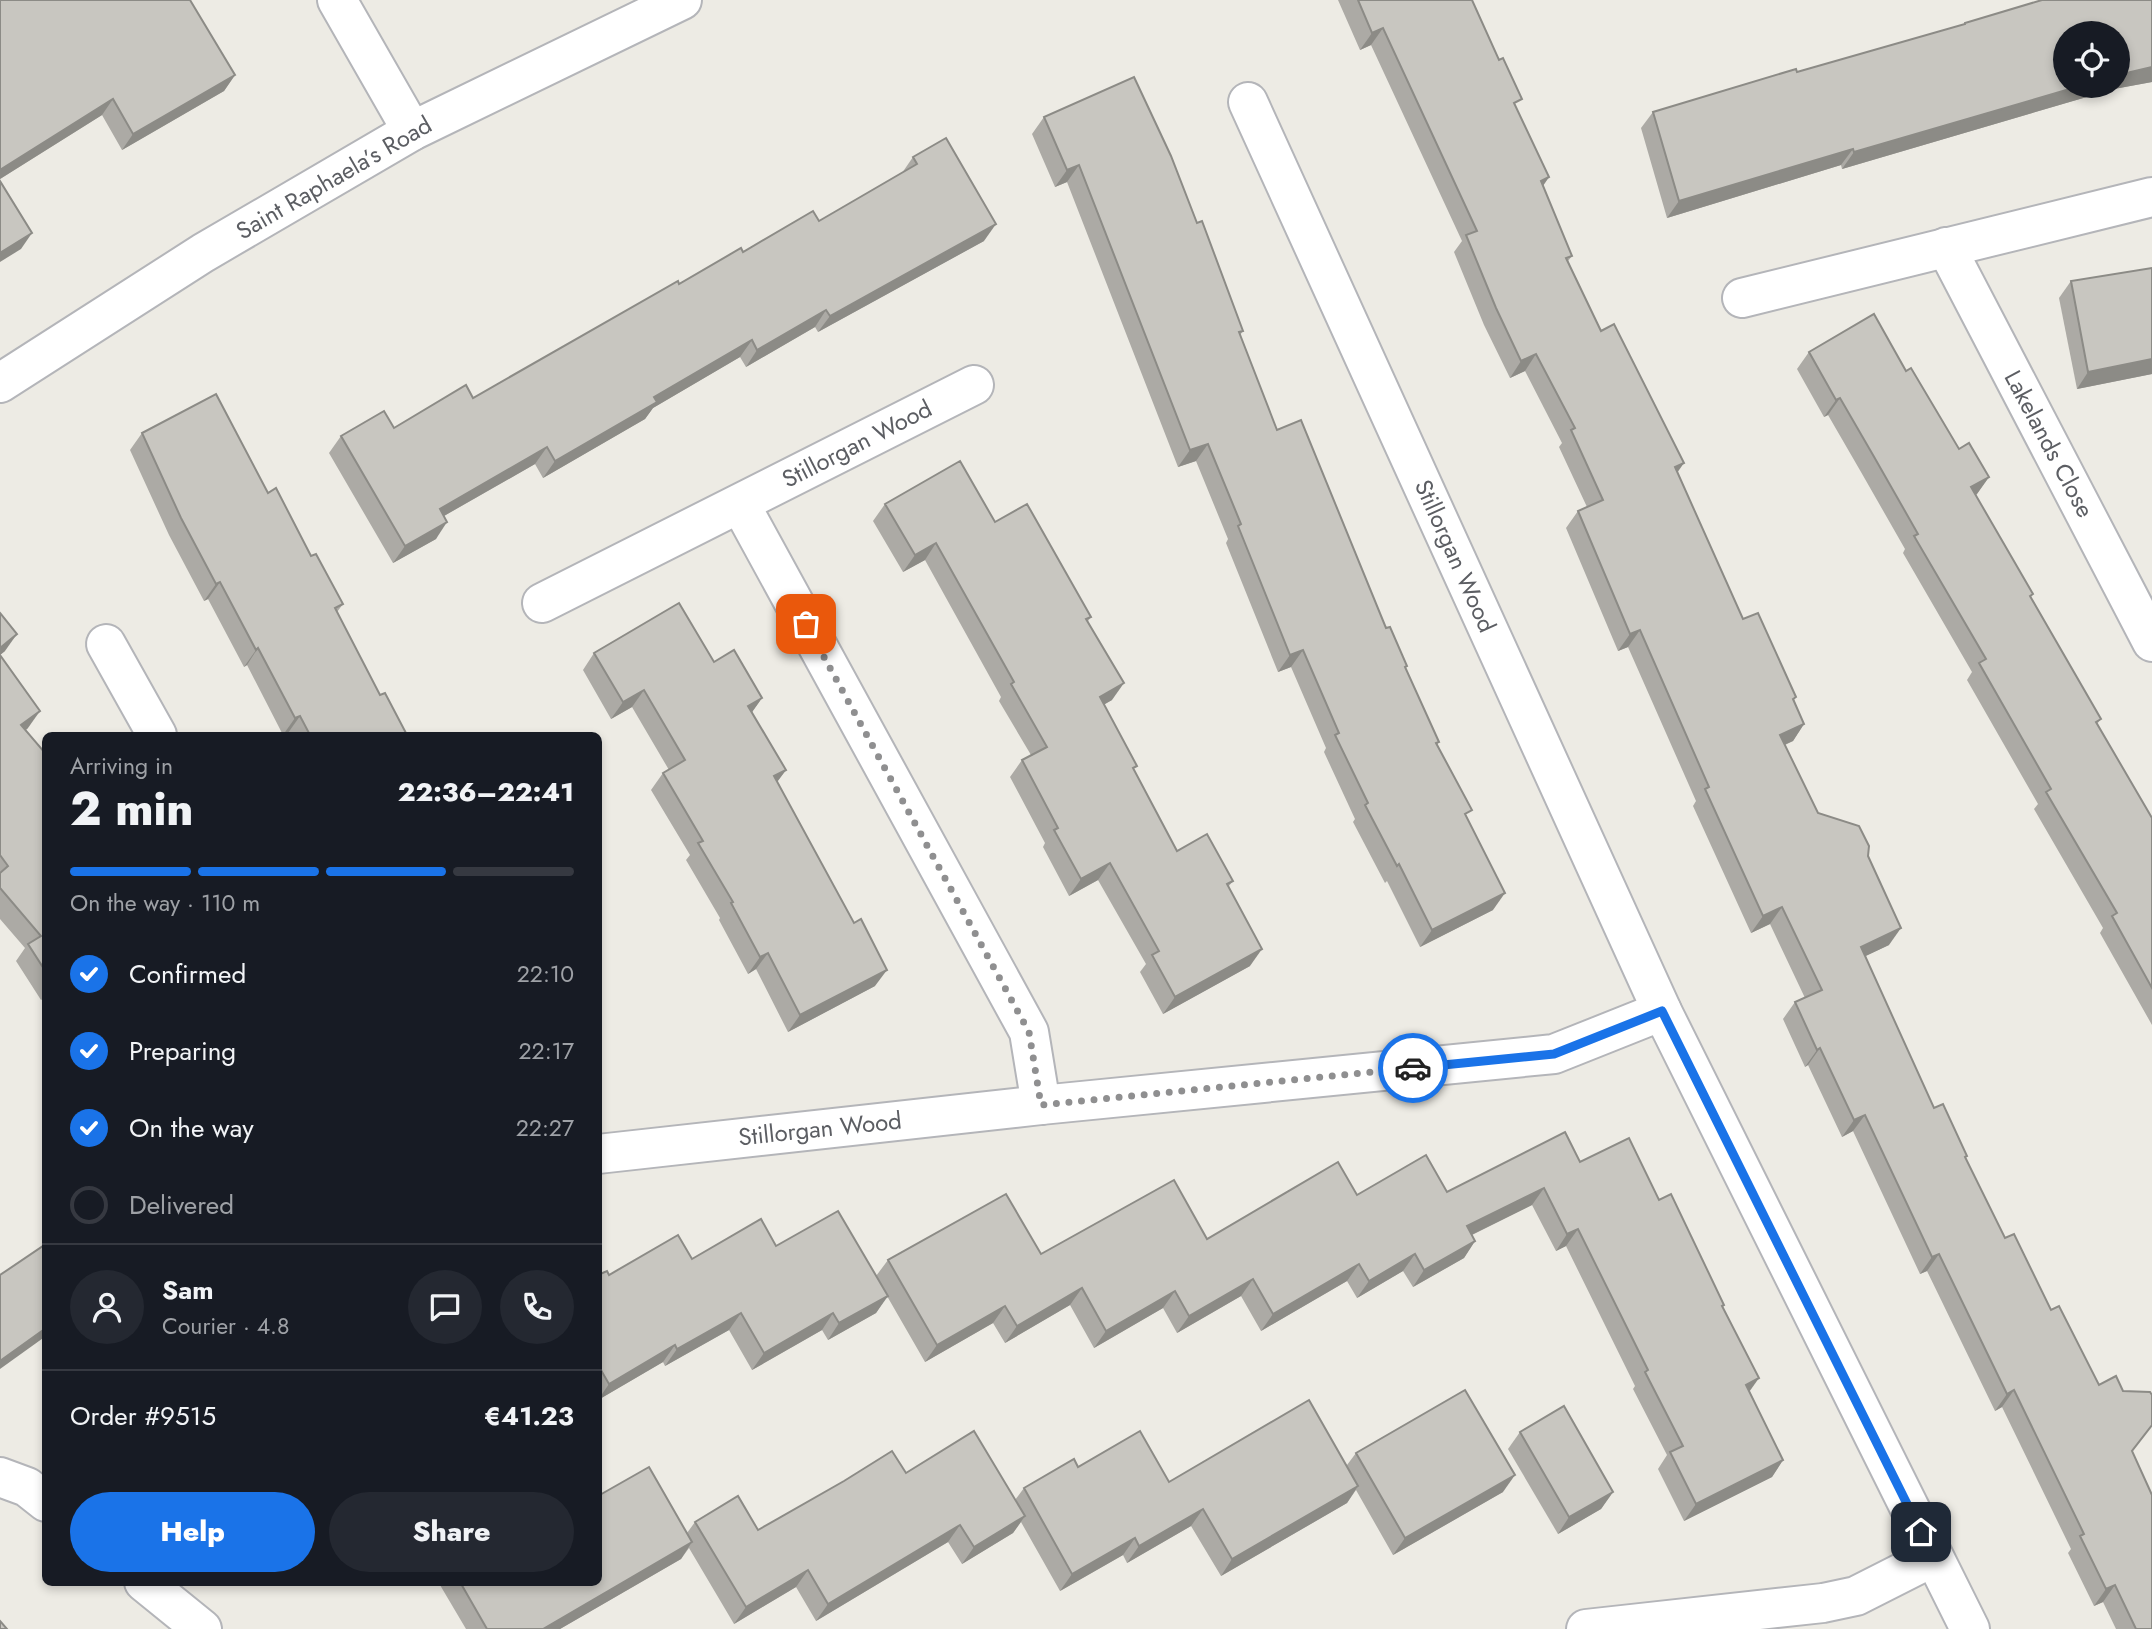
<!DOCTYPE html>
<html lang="en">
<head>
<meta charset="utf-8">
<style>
	:root { --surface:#171b24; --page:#242831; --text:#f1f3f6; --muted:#9ea1a6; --line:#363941; --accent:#1a73e8 }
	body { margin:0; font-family:Jost,sans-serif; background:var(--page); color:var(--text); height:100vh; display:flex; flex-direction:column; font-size:26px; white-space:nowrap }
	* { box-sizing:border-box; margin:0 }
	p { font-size:23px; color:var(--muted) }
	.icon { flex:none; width:38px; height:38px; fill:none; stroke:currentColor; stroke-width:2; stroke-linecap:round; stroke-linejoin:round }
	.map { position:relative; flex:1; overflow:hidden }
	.drawer { position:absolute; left:42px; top:732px; width:560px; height:854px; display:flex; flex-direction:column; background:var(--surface); border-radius:10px; box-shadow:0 4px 10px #0003 }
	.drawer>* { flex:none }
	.tools { position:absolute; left:2053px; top:21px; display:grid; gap:14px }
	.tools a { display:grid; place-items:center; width:77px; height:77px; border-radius:50%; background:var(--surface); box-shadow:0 4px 10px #0003; font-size:35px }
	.pin { position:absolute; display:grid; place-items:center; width:60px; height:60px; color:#fff; margin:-30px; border-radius:14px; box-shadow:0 4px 10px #0006 }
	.courier { position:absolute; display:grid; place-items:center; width:70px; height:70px; margin:-35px; border:5px solid #1a73e8; border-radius:50%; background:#fff; color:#222; box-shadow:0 2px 9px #0007 }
	.head em { font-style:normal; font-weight:800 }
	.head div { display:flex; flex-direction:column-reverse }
	.head { display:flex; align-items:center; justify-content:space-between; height:119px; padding:0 28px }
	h1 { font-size:46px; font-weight:800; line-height:52px }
	.bar { display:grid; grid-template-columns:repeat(4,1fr); gap:10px 7px; align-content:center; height:84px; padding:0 28px }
	.bar i { height:9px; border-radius:5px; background:var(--line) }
	.bar .current { background:var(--accent) }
	.bar p { grid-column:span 4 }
	.line { display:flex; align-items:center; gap:18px; padding:0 28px; border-top:2px solid var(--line) }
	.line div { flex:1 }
	.round { display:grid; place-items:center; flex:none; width:74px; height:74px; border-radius:37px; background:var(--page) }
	ol { padding:0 28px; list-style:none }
	li { display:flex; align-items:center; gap:21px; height:77px }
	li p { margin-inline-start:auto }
	li .icon { padding:7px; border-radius:50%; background:var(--accent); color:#fff; stroke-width:4 }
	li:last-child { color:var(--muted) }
	li i { width:38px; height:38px; border:4px solid var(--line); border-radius:50% }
	.primary-button { display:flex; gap:14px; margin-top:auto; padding:14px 28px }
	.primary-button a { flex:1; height:80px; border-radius:42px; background:var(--accent); color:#fff; font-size:28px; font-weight:800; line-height:80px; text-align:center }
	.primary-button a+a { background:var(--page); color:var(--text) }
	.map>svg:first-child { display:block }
</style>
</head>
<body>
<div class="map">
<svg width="2152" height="1629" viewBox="0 0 2152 1629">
	<rect width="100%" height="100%" fill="#edebe4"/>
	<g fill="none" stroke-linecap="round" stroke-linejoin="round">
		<g stroke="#b4b5b9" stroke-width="42">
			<g id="minor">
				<path d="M337,0L412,131"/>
				<path d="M1248,102L1662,1011L1970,1629"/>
				<path d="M1946,247L2152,642"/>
				<path d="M1742,298L2152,197"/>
				<path d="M0,383L203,253L412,131L682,0"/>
				<path d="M740,504L1029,1032L1041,1105"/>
				<path d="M542,603L974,385"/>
				<path d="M106,644L157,735"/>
				<path d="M598,1154L1041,1105L1554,1054L1662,1011"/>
				<path d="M0,1477L27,1487L46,1502"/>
				<path d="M144,1582L202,1629"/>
				<path d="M1586,1629L1823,1603L1856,1596L1933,1557"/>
			</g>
		</g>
		<use href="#minor" stroke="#fff" stroke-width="38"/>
	</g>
	<g fill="#acaaa5">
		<path d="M0,0L235,75L224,91L122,150L102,115L0,179Z"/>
		<path d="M1338,0H1472L1516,107L1549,177L1543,186L1572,256L1568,261L1601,331L1677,472L1743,619L1796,697L1794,700L1804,724L1793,741L1785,745L1818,813L1868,856L1889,945L1865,956L1934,1108L1967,1156L1965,1158L2005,1238L2051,1310L2132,1452L2152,1629H2116L2103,1602L2094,1606L2068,1553L2071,1549L2002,1407L1995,1411L1927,1271L1920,1274L1853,1131L1842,1137L1808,1065L1805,1067L1783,1019L1795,1002L1805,998L1770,924L1751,933L1693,806L1696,801L1628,647L1618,651L1566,528L1578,511L1587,507L1559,447L1562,443L1525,371L1510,378L1484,325L1454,252L1462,241L1371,45L1360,50Z"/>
		<path d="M2152,0V82L2114,89L1842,169L1841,165L1667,218L1641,128L1653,112L1963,25L1965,23Z"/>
		<path d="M1044,117L1197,223L1243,331L1240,335L1277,430L1386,628L1439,742L1437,745L1467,817L1493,910L1420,947L1387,881L1385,883L1353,822L1355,819L1324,752L1326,748L1291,667L1278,672L1226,543L1228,539L1196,461L1178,467L1067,182L1055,187L1032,134Z"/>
		<path d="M913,157L984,241L818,332L815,327L746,367L740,357L653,408L645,419L543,478L535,464L444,516L436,539L393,563L329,453L341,436L394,428L473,398L679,284L743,252L819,221L902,173Z"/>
		<path d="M2071,281L2152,374L2077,389L2059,298Z"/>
		<path d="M1809,352L1906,371L1959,449L1989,477L1976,495L2033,594L2031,597L2101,719L2097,724L2152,818V1025L2100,933L2103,928L2034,809L2038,804L1967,680L1972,672L1903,553L1905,549L1861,472L1828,415L1824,417L1797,369Z"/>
		<path d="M142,433L268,493L343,604L337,612L380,695L407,735H289L288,733L283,735L247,665L244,667L208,599L204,601L169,535L130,450Z"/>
		<path d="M885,504L995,522L1091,617L1088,621L1112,700L1104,704L1134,770L1177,851L1233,881L1228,887L1250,966L1163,1014L1140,972L1146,964L1098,880L1069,896L1043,847L1045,843L1010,777L1022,760L1031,755L999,701L1001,697L925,560L903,572L873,521Z"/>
		<path d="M0,613L5,651L0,655L28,728L26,730L46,754V997L41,1000L16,961L25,948L0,919Z"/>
		<path d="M594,653L714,662L762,698L752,712L786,770L777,782L875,986L788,1032L756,969L748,974L719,920L720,918L686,860L690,855L651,790L663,773L669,770L632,707L611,719L583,670Z"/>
		<path d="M1580,1162L1659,1200L1724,1305L1722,1307L1750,1392L1783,1460L1772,1477L1684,1521L1658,1469L1667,1455L1633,1389L1635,1386L1566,1246L1556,1251L1532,1205L1472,1235L1475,1241L1464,1258L1413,1287L1403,1271L1357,1298L1347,1281L1261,1331L1241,1296L1177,1333L1163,1308L1094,1348L1070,1305L1005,1343L993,1323L925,1362L887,1296L876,1313L828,1340L822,1330L752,1370L729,1330L665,1366L663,1362L598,1400V1275H609L692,1259L776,1246L876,1276L888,1260L1041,1254L1207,1239L1357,1195L1447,1192Z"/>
		<path d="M1520,1432L1613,1492L1601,1509L1558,1534L1508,1449Z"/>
		<path d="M1356,1453L1503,1492L1393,1555L1356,1490L1347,1503L1221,1576L1191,1526L1127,1563L1123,1555L1060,1591L1021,1522L1013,1533L962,1564L948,1542L816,1621L796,1587L734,1624L689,1548L681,1559L560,1629H466L440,1585L442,1582H598L687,1533L695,1522L758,1530L906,1473L1015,1500L1024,1488L1078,1467L1169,1482L1347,1465Z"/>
	</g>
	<g fill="#8c8b86">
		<path d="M1383,28L1371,45L1360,50L1372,33Z"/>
		<path d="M2152,67V82L2114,89L1842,169L1854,152L2080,86H2118V75Z"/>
		<path d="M235,75L224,91L122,150L133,134Z"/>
		<path d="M113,99L102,115L0,179V170Z"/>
		<path d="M1853,149L1841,165L1667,218L1679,201Z"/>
		<path d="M1079,165L1067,182L1055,187L1067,170Z"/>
		<path d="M1549,177L1537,194L1541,181Z"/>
		<path d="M996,224L984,241L818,332L830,316Z"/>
		<path d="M32,233L21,249L0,262V253Z"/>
		<path d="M826,310L815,327L746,367L757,350Z"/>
		<path d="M752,340L740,357L653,408L645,419L543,478L555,461L654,397Z"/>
		<path d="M1536,354L1525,371L1510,378L1521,361Z"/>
		<path d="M2152,359V374L2077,389L2088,372Z"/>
		<path d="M1840,398L1828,415L1824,417L1836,400Z"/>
		<path d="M1208,444L1196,461L1178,467L1190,450Z"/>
		<path d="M547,447L535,464L428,525L440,509Z"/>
		<path d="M1684,463L1672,480L1675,467Z"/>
		<path d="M1989,477L1977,494L1960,504L1971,487Z"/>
		<path d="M447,522L436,539L393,563L405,546Z"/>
		<path d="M936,543L925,560L903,572L915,555Z"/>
		<path d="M220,582L208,599L204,601L216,584Z"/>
		<path d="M1640,630L1628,647L1618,651L1630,634Z"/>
		<path d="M17,634L5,651L0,655V648Z"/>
		<path d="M258,648L247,665L244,667L256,650Z"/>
		<path d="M1303,650L1291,667L1278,672L1290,655Z"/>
		<path d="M1124,683L1112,700L1088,714L1100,697Z"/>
		<path d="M644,690L632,707L611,719L623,702Z"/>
		<path d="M762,698L750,715L748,706Z"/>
		<path d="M40,711L28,728L10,742L21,725Z"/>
		<path d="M300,716L288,733L283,735L295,718Z"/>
		<path d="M1804,724L1793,741L1768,752L1780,735Z"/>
		<path d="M786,770L774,786V776Z"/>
		<path d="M1110,863L1098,880L1069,896L1081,879Z"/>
		<path d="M1505,893L1493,910L1420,947L1432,930Z"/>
		<path d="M1782,907L1770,924L1751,933L1763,916Z"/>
		<path d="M1901,928L1889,945L1849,964L1861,947Z"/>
		<path d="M1262,949L1250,966L1163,1014L1175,997Z"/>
		<path d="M768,953L756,969L748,974L760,957Z"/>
		<path d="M887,970L875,986L788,1032L800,1015Z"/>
		<path d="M1820,1048L1808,1065L1805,1067L1817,1050Z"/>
		<path d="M1865,1115L1853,1131L1842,1137L1854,1120Z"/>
		<path d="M1544,1188L1532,1205L1455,1243L1467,1226Z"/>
		<path d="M1578,1229L1566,1246L1556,1251L1567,1234Z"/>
		<path d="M1475,1241L1464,1258L1413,1287L1424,1270Z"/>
		<path d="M1415,1254L1403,1271L1357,1298L1369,1281Z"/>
		<path d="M1939,1254L1927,1271L1920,1274L1932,1257Z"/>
		<path d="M1359,1264L1347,1281L1261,1331L1273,1314Z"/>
		<path d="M1253,1279L1241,1296L1177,1333L1189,1316Z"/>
		<path d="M1082,1288L1070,1305L1005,1343L1017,1326Z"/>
		<path d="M1175,1291L1163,1308L1094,1348L1106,1331Z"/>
		<path d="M888,1296L876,1313L828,1340L839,1323Z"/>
		<path d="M1005,1306L993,1323L925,1362L937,1345Z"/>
		<path d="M741,1313L729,1330L665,1366L677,1349Z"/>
		<path d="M833,1313L822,1330L752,1370L764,1353Z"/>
		<path d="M46,1328V1336L0,1369V1361Z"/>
		<path d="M675,1345L663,1362L598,1400L609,1384Z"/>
		<path d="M1759,1378L1747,1395L1746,1385Z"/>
		<path d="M2014,1390L2002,1407L1995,1411L2007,1394Z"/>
		<path d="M1783,1460L1772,1477L1684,1521L1696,1504Z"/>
		<path d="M1515,1475L1503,1492L1393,1555L1405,1538Z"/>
		<path d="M1358,1486L1347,1503L1221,1576L1232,1559Z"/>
		<path d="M1613,1492L1601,1509L1558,1534L1569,1517Z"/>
		<path d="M1203,1509L1191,1526L1127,1563L1139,1546Z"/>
		<path d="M1025,1516L1013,1533L962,1564L974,1547Z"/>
		<path d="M960,1525L948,1542L816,1621L828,1604Z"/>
		<path d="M1135,1538L1123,1555L1060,1591L1072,1574Z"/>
		<path d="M692,1542L681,1559L560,1629H543Z"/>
		<path d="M808,1570L796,1587L734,1624L746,1607Z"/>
		<path d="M2115,1585L2103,1602L2094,1606L2106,1589Z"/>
	</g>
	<g fill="#c8c6c0" stroke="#8c8b86" stroke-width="2">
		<path d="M0,0H190L235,75L133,134L113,99L0,170Z"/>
		<path d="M1358,0H1472L1499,60L1503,58L1522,99L1514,103L1549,177L1541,181L1572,256L1566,258L1601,331L1614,324L1684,463L1675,467L1743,619L1758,613L1796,697L1793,699L1804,724L1780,735L1818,813L1859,826L1869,846L1868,856L1901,928L1861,947L1934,1108L1943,1104L1967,1156L1965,1157L2005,1238L2014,1234L2051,1310L2059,1306L2099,1385L2116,1376L2123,1391L2150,1392L2152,1395V1425L2132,1451L2152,1495V1629H2136L2115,1585L2106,1589L2080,1536L2084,1534L2014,1390L2007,1394L1939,1254L1932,1257L1865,1115L1854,1120L1820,1048L1817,1050L1795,1002L1822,990L1782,907L1763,916L1705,789L1709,787L1640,630L1630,634L1578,511L1603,500L1571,430L1575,428L1536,354L1521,361L1496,308L1466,235L1477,231L1383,28L1372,33Z"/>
		<path d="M2042,0H2152V67L2118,75V33H2065V86H2080L1854,152L1853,149L1679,201L1653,112L1796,69L1797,72L1965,24V23Z"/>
		<path d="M1134,77L1171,156L1197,223L1202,221L1243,331L1239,332L1277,430L1301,420L1386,628L1390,627L1407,666L1405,667L1439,742L1436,743L1472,810L1465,814L1505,893L1432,930L1399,864L1397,866L1365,805L1368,803L1335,735L1339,733L1303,650L1290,655L1238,526L1241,524L1208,444L1190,450L1079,165L1067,170L1044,117Z"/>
		<path d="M946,138L996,224L830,316L826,310L757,350L752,340L654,397L657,402L555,461L547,447L440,509L447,522L405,546L341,436L384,411L394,428L466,385L473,398L678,281L679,284L741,248L743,252L813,211L819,221L917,164L913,157Z"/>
		<path d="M0,181L32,233L0,253Z"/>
		<path d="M2152,268V359L2088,372L2071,281Z"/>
		<path d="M1874,314L1906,371L1911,368L1959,449L1969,443L1989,477L1971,487L2033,594L2030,596L2101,719L2096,722L2152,818V988L2112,916L2117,913L2046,792L2051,789L1979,663L1986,659L1914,536L1918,534L1873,455L1840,398L1836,400L1809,352Z"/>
		<path d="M216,394L268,493L276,488L311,556L316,554L343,604L335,608L380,695L385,693L407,735H310L300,716L295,718L258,648L256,650L220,582L216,584L181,518L142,433Z"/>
		<path d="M960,461L995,522L1027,504L1091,617L1086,619L1124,683L1100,697L1137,766L1133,768L1177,851L1207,834L1233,881L1227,884L1262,949L1175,997L1152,955L1159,951L1110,863L1081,879L1054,830L1058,828L1022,760L1047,747L1011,684L1014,682L936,543L915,555L885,504Z"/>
		<path d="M679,603L714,662L734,650L762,698L748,706L786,770L774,776L854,923L861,919L887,970L800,1015L768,953L760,957L731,903L733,902L698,843L703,841L663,773L685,760L644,690L623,702L594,653Z"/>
		<path d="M0,613L17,634L0,648Z"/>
		<path d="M0,655L40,711L21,725L46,754V972L28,944L41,936L0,888V873L8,866L0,855Z"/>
		<path d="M1565,1132L1580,1162L1629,1138L1659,1200L1671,1194L1724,1305L1722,1306L1759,1378L1746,1385L1783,1460L1696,1504L1670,1452L1683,1446L1645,1372L1648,1370L1578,1229L1567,1234L1544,1188L1467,1226L1475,1241L1424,1270L1415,1254L1369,1281L1359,1264L1273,1314L1253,1279L1189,1316L1175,1291L1106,1331L1082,1288L1017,1326L1005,1306L937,1345L888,1260L1006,1194L1041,1254L1174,1180L1207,1239L1338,1162L1357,1195L1426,1155L1447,1192Z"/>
		<path d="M838,1211L888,1296L839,1323L833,1313L764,1353L741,1313L677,1349L675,1345L609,1384L598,1365V1275L607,1271L609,1275L678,1235L692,1259L761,1219L776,1246Z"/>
		<path d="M46,1244V1328L0,1361V1275Z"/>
		<path d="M1465,1390L1515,1475L1405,1538L1356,1453Z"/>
		<path d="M1309,1400L1358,1486L1232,1559L1203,1509L1139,1546L1135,1538L1072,1574L1024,1488L1074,1459L1078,1467L1140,1431L1169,1482Z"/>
		<path d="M1564,1406L1613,1492L1569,1517L1520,1432Z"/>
		<path d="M974,1431L1025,1516L974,1547L960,1525L828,1604L808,1570L746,1607L695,1522L738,1496L758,1530L844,1481L892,1451L906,1473Z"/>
		<path d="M649,1467L692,1542L543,1629H487L460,1582H598V1496Z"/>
		<path d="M0,1621L7,1629H0Z"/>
	</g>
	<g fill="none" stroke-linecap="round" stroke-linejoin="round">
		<path stroke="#8f8f90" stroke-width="7" stroke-dasharray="0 12.6" d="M806,624L1029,1032L1041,1105L1413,1068"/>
		<path stroke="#1a73e8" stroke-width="9" d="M1413,1068L1554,1054L1662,1011L1921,1532"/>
	</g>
	<g text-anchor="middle" stroke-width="6" stroke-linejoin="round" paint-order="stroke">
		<g font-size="24" fill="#5c5e63" stroke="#fff">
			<text transform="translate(334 178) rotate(-30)" y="8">Saint Raphaela’s Road</text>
			<text transform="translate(857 444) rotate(-27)" y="8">Stillorgan Wood</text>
			<text transform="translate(2049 444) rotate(62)" y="8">Lakelands Close</text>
			<text transform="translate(1455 556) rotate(66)" y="8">Stillorgan Wood</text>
			<text transform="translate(820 1129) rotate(-6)" y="8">Stillorgan Wood</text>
		</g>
	</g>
</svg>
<div class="tools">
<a><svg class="icon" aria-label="locate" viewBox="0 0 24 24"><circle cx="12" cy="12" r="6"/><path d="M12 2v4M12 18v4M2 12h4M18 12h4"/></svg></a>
</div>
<div class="pin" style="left:806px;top:624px;background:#ea580c"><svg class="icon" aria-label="bag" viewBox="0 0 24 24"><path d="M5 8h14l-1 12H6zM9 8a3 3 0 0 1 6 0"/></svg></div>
<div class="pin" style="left:1921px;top:1532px;background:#1f2937"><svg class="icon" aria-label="home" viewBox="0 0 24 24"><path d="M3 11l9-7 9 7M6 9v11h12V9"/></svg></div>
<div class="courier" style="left:1413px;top:1068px"><svg class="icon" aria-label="car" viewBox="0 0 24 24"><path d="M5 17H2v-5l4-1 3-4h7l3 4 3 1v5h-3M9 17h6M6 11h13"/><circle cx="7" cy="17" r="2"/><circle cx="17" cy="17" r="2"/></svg></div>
<section class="drawer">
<div class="head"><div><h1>2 min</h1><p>Arriving in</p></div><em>22:36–22:41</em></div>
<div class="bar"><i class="current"></i><i class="current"></i><i class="current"></i><i></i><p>On the way · 110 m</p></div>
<ol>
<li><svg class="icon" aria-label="check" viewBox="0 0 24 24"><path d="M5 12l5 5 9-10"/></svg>Confirmed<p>22:10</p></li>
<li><svg class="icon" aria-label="check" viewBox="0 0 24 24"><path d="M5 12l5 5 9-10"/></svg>Preparing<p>22:17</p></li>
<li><svg class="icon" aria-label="check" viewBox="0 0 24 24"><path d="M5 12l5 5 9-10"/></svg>On the way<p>22:27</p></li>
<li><i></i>Delivered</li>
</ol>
<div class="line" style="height:126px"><a class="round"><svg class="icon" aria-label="person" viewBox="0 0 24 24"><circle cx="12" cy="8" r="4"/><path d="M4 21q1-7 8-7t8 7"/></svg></a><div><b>Sam</b><p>Courier · 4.8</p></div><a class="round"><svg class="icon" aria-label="chat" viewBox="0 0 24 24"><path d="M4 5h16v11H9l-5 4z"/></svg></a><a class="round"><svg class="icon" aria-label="phone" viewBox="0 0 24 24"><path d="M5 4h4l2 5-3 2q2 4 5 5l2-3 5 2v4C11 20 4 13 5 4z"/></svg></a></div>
<div class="line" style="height:91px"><div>Order #9515</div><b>€41.23</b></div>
<div class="primary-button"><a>Help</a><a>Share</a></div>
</section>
</div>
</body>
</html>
